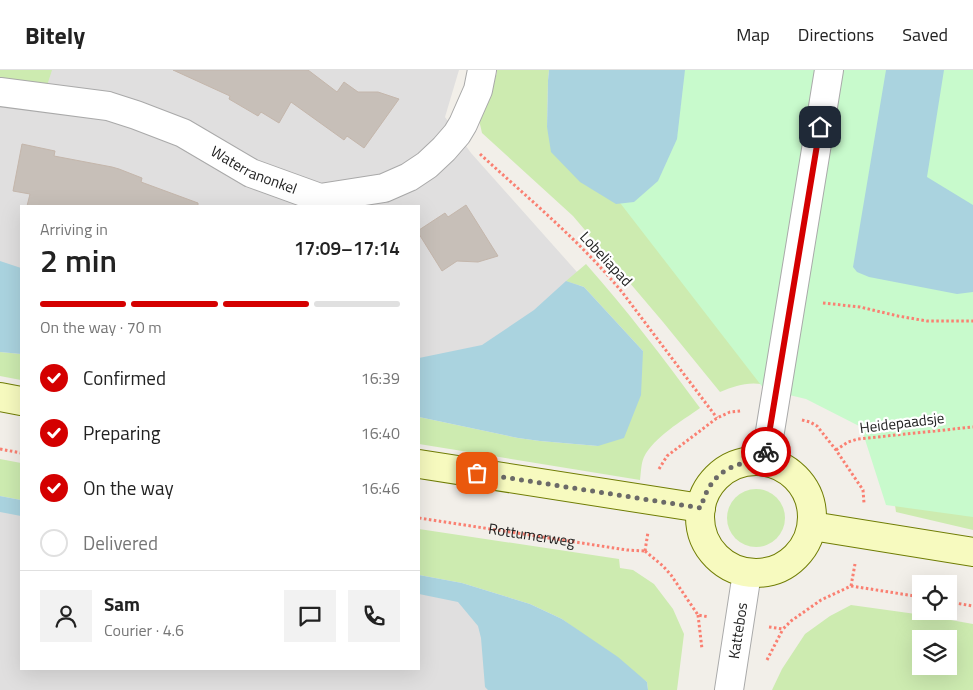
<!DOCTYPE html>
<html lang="en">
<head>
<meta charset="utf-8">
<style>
	:root { --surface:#fff; --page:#f2f2f2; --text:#222; --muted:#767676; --line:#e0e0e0; --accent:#d40000 }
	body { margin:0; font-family:"Titillium Web",sans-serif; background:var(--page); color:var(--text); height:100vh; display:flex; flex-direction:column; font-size:19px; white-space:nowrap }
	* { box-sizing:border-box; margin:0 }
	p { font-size:16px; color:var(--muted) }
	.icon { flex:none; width:28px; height:28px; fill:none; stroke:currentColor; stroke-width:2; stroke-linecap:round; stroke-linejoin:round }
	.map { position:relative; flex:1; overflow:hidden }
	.sheet { position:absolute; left:20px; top:135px; width:400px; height:465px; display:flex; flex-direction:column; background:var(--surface); border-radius:0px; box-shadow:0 5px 20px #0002 }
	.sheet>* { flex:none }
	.buttons { position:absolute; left:912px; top:505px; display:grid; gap:10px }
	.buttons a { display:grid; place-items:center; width:45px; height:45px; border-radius:0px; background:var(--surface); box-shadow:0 5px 20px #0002; font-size:25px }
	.pin { position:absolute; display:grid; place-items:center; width:42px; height:42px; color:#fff; margin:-21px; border-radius:10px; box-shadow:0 2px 8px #0006 }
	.courier { position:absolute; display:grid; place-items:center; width:50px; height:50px; margin:-25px; border:4px solid #d40000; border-radius:50%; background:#fff; color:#222; box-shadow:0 1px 6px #0007 }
	.head em { font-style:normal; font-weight:600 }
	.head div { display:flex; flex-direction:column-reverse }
	.head { display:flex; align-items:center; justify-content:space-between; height:85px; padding:0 20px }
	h1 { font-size:32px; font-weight:600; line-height:38px }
	.bar { display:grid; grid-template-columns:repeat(4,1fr); gap:8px 5px; align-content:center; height:60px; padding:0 20px }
	.bar i { height:6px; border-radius:4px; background:var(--line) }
	.bar .on { background:var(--accent) }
	.bar p { grid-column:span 4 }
	.line { display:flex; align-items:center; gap:12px; padding:0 20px; border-top:1px solid var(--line) }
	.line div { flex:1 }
	.round { display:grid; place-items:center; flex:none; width:52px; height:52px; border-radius:0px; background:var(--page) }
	ol { padding:0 20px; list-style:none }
	li { display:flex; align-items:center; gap:15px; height:55px }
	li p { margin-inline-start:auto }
	li .icon { padding:5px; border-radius:50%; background:var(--accent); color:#fff; stroke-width:4 }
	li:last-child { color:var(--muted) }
	li i { width:28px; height:28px; border:2px solid var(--line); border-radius:50% }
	header { display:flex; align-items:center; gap:30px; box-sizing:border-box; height:70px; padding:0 25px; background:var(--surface); border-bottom:1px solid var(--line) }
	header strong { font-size:24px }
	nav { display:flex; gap:28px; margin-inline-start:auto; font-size:18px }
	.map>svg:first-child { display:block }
</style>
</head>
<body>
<header>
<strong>Bitely</strong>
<nav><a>Map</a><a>Directions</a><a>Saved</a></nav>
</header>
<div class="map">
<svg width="973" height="620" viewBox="0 0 973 620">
	<rect width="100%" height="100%" fill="#f2efe9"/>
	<g fill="#e0dfdf">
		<path d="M0,0H459L445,47L471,83L585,211L489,286L419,300V136H21V212L0,204Z"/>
		<path d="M0,434L21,438V599H419V514L475,525L618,620H0Z"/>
	</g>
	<g fill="#cdebb0" fill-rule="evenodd">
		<path d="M0,0H52L45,22L0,14Z"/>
		<path d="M497,0H549L548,10L547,57L634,132L762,314C745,312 735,316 720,322L663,252L573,146L482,63L479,50L497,3Z"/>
		<path d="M586,194C627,240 664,289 700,338C682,351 654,367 644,387C641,393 641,403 640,410L419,374V347L518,368L540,371L598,376L643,281L584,217L566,211Z"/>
		<path d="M0,282L21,284V310L0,306Z"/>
		<path d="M0,389L21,393V430L0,426Z"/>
		<path d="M892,415L973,427V460L896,442Z"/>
		<circle cx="756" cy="448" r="29"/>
		<path d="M419,459L619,489L620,498L633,500L654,514L673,539L684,564L677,620H648L647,612L562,549L530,534L462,513L419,505Z"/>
		<path d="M851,535L923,545L973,554V620H772L782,599L805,564L830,546ZM921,569H949V596H921Z"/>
	</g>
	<path fill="#c8facc" d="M626,0H973V447L886,435L861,357L806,329L764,319L607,116Z"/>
	<g fill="#aad3df">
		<path d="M549,0H685L677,69L658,111L634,132L616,134L580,112L551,82L547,57L548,10Z"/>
		<path d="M886,0H944L927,107L973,135V222L957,224L869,207L857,202L853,197Z"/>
		<path d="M0,191L21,198V284L0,282Z"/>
		<path d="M566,211L584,217L643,281L641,325L624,368L598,376L540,371L518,368L419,347V288L482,275L534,240Z"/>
		<path d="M0,426L21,430V446L0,442Z"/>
		<path d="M419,505L462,513L530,534L562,549L618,587L647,612L648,620H488L485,617L481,568L478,556L458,532L419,524Z"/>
	</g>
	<g fill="#c7bfb8" stroke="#c4b6ab">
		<path d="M173,0H308L337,22L344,12L358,22H378L399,29L364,78L347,66L344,70L291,32L279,53L261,42L258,46L229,29L230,26Z"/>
		<path d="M22,74L55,81L54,86L112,97L119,99L142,108L141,112L198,133V136H27L30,124L13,121Z"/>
		<path d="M466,135L498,186L478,192L457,191L442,201L419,164V160L445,143L448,147Z"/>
	</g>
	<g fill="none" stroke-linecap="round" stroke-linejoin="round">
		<g stroke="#a9a9a9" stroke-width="30">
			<g id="minor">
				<path id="s2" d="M0,22L108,36L136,45L183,63L251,103L320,128L384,118L409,107L427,95L444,79L457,64L463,54L478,20L482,0"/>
				<path d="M765,392L829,0"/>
			</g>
		</g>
		<g stroke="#a9a9a9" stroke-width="30">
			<g id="tertiary">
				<path id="s3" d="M729,620L747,503"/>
			</g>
		</g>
		<g stroke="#707d05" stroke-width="30">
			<g id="secondary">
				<path d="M0,327L21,331"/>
				<circle cx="756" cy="447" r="56"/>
				<path d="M419,394L701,438"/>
				<path d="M812,456L973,482"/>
			</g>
		</g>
		<g stroke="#fa8072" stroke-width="3" stroke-dasharray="2.5 2.5" stroke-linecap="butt">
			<path d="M480,84C529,129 580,171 622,222L717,348"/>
			<path d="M823,233L860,237L898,246L927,251H973"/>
			<path d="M802,350L810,352L817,356L836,380L863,420L864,433"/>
			<path d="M0,379L21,383"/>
			<path d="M836,380L848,372L858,369L973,357"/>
			<path d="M659,399L667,386L717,348L730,342L741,341"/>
			<path id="s1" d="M419,448L627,480L645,481"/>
			<path d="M645,481L648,462"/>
			<path d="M645,481L663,496L671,505L698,545L709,547"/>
			<path d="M851,516L855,494"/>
			<path d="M851,516L921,527"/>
			<path d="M949,532L973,536"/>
			<path d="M698,545L702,579"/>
			<path d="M769,557L783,559L791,551L821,530L851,516"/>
			<path d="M767,590L783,559"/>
		</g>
		<use href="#minor" stroke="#fff" stroke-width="28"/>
		<use href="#tertiary" stroke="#fff" stroke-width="28"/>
		<use href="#secondary" stroke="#f7fabf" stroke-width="28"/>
	</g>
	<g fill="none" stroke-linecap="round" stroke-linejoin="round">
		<path stroke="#6b6a68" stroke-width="5" stroke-dasharray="0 9" d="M477,403L701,438C709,405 731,390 765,392L766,382"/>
		<path stroke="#d40000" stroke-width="6" d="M766,382L820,57"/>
	</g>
	<g text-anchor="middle" stroke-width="4.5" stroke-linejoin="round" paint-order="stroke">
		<g font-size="15" fill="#222" stroke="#fff">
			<text dy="5" stroke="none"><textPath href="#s2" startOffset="269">Waterranonkel</textPath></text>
			<text transform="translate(606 189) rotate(47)" y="5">Lobeliapad</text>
			<text transform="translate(902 353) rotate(-7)" y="5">Heidepaadsje</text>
			<text dy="5" stroke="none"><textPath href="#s1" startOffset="114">Rottumerweg</textPath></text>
			<text dy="5" stroke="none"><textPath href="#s3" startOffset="60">Kattebos</textPath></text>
		</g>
	</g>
</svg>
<div class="buttons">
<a><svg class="icon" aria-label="locate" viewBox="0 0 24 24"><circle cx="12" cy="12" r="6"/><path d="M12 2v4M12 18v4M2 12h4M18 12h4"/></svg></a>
<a><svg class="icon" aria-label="layers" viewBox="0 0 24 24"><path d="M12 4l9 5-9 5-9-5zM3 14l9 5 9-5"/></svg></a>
</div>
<div class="pin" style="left:477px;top:403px;background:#ea580c"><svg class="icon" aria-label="bag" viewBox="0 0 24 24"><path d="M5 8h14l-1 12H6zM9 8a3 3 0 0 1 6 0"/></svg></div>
<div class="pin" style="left:820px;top:57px;background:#1f2937"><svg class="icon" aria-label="home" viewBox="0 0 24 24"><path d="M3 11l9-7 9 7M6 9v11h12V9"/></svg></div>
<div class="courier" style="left:766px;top:382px"><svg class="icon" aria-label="bike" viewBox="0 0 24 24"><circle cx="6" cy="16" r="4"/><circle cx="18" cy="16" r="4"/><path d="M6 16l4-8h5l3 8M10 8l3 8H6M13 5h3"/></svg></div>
<section class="sheet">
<div class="head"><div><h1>2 min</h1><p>Arriving in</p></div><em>17:09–17:14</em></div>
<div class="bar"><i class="on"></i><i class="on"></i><i class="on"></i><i></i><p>On the way · 70 m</p></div>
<ol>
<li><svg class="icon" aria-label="check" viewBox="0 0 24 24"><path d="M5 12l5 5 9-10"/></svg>Confirmed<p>16:39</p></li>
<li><svg class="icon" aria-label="check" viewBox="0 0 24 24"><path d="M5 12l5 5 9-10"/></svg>Preparing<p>16:40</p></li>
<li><svg class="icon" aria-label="check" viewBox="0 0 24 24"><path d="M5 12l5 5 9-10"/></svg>On the way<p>16:46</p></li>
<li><i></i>Delivered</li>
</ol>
<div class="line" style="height:90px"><a class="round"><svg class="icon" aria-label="person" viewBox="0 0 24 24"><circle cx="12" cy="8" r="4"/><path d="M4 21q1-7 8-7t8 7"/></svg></a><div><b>Sam</b><p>Courier · 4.6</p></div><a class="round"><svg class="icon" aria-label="chat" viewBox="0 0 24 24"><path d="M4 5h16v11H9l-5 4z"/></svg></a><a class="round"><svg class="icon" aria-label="phone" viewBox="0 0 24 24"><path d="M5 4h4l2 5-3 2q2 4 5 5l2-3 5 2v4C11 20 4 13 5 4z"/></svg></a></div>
</section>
</div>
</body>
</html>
